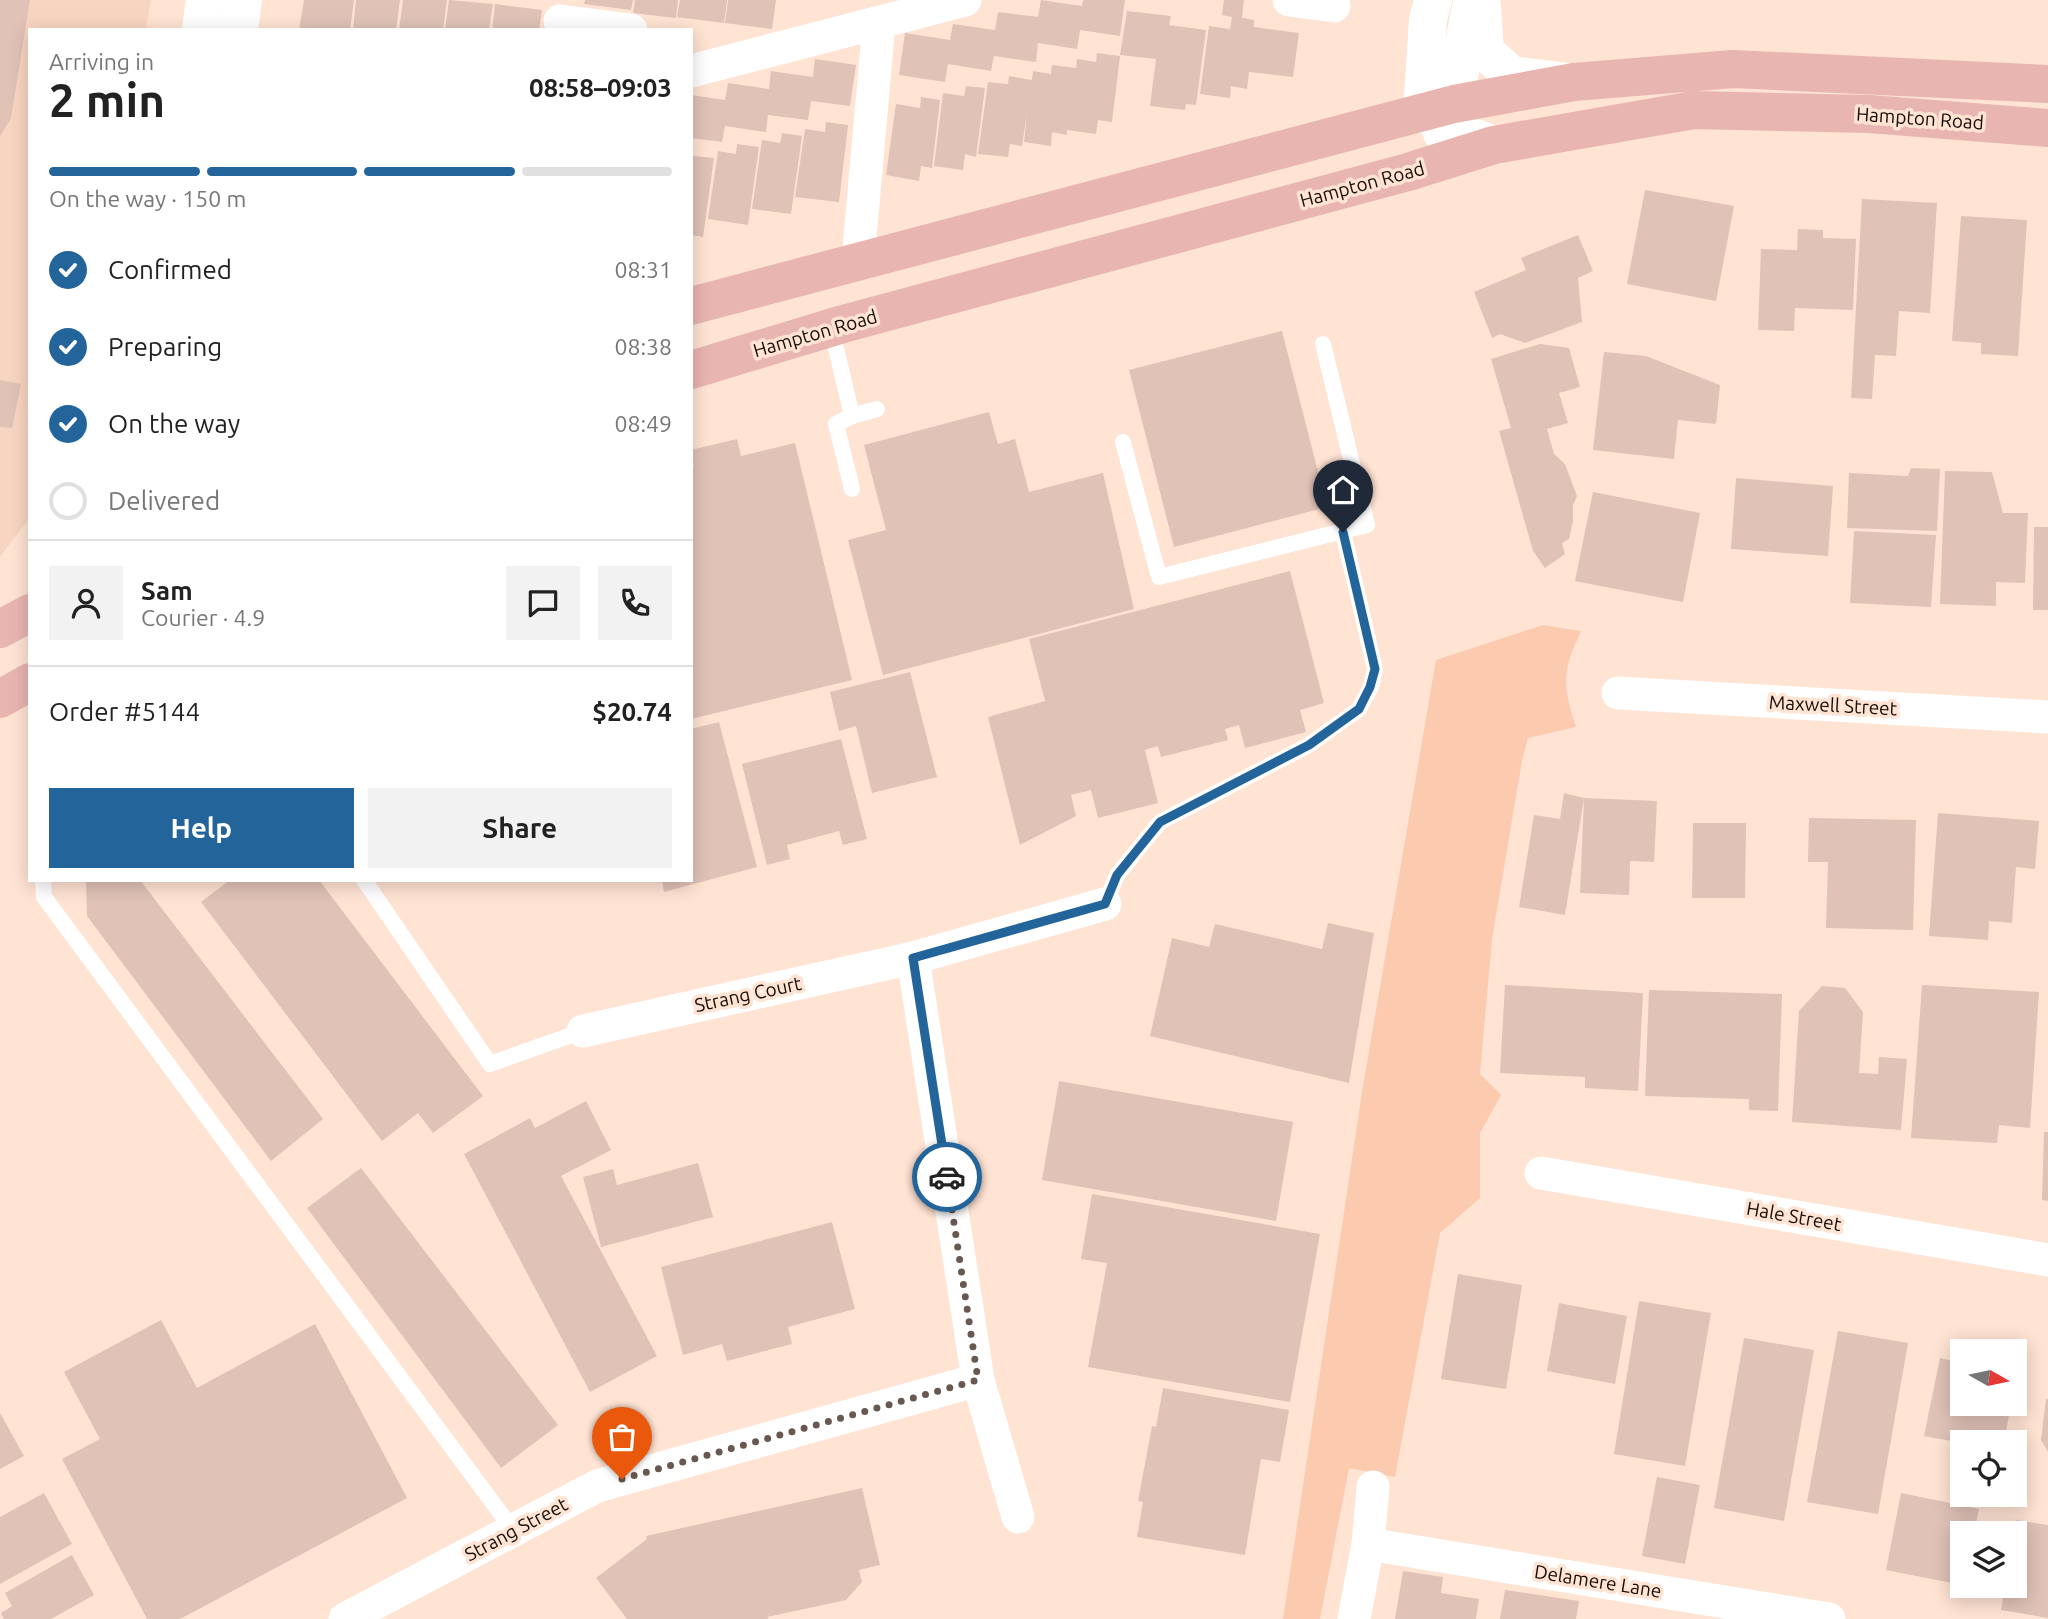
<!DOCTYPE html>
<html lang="en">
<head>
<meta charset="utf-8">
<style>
	:root { --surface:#fff; --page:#f2f2f2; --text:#222; --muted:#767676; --line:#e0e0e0; --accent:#23659b }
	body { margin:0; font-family:Ubuntu,sans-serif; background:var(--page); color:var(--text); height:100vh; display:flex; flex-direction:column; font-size:26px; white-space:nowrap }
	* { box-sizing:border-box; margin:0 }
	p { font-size:23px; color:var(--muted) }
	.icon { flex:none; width:38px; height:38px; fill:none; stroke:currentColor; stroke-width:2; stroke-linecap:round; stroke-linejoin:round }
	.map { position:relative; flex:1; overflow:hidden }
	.details { position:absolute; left:28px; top:28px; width:665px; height:854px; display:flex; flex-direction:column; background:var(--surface); border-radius:0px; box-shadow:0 4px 18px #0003 }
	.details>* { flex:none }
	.needle { width:46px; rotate:99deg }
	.controls { position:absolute; left:1950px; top:1339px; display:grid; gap:14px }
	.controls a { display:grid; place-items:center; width:77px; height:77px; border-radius:0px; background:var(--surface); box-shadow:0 4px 18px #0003; font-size:35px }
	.pin { position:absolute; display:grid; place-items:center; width:60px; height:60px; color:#fff; margin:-72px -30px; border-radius:50% 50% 50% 0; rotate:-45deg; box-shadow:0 0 7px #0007 }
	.pin .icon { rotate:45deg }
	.courier { position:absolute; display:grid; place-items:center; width:70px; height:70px; margin:-35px; border:5px solid #23659b; border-radius:50%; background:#fff; color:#222; box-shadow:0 2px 9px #0007 }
	.head em { font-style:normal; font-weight:600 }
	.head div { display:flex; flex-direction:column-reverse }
	.head { display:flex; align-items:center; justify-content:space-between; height:119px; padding:0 21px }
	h1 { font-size:46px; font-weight:600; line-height:52px }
	.bar { display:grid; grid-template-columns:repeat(4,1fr); gap:10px 7px; align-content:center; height:84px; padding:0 21px }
	.bar i { height:9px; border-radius:5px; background:var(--line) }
	.bar .active { background:var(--accent) }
	.bar p { grid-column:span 4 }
	.line { display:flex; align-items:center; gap:18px; padding:0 21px; border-top:2px solid var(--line) }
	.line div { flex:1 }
	.round { display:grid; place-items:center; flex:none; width:74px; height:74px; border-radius:0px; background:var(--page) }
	ol { padding:0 21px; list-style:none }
	li { display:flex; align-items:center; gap:21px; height:77px }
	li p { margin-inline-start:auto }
	li .icon { padding:7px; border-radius:50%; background:var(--accent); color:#fff; stroke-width:4 }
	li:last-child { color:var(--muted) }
	li i { width:38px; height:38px; border:4px solid var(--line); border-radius:50% }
	.action { display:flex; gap:14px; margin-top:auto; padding:14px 21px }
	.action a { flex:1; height:80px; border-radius:0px; background:var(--accent); color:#fff; font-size:28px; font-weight:600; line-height:80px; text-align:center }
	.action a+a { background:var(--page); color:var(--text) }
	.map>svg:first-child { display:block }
</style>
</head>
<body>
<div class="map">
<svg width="2048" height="1619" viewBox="0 0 2048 1619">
	<rect width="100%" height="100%" fill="#ffe3d3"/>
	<path fill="#f8d5c1" d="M0,0H151L146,30H30V517L0,557Z"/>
	<path fill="#fccaae" d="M1543,625L1581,631C1562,672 1562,684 1576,727L1528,738L1522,761L1492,939L1480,1074L1501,1095L1480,1133V1198L1440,1233L1395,1477L1349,1468L1320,1619H1283L1362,1092L1436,660Z"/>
	<g fill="#e0c2b7">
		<path d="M0,0H30L11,118L0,136Z"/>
		<path d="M304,0H354L350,30H299Z"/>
		<path d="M356,0H400L396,30H353Z"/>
		<path d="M403,0H447L443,30H399Z"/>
		<path d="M449,0L493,4L489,30H445Z"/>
		<path d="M585,0H633L631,10L584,4Z"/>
		<path d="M635,0H678L676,18L633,13Z"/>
		<path d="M680,0H727L724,23L677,17Z"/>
		<path d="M728,0H776L772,29L725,23Z"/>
		<path d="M1041,0L1082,6L1083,0H1125L1120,36L1080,30L1077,49L1038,43L1036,62L994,56L991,71L948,64L945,82L899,75L905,33L950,40L953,24L995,30L998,12L1038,17Z"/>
		<path d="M1224,0H1244L1242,18L1254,20V27L1299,33L1293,77L1249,72L1247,89L1231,86L1230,98L1200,94L1209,26L1230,29L1232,17L1222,15Z"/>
		<path d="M495,4L542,10L539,30H492Z"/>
		<path d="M1127,11L1171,16L1169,25L1206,30L1196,105L1186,104L1185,110L1150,106L1156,59L1120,55Z"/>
		<path d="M1097,53L1120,56L1112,122L1098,120L1096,134L1067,130V135L1052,132L1051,146L1024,142L1027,113L1022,146L1010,144L1008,157L978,154L988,82L1008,84L1009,76L1032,80L1033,71L1051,74L1052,65L1076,68L1077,59L1096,62Z"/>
		<path d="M815,59L856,65L850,106L811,101L808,120L768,115L766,132L725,126L722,142L691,138V95L725,100L728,83L769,89L771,71L813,77Z"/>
		<path d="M966,86L985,88L976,157L965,154L963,170L934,166L943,93L964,96Z"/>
		<path d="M921,97L940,100L932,168L921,166L919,181L886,175L896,104L920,108Z"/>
		<path d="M826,122L848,125L839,202L795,197L805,129L825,132Z"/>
		<path d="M782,133L802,136L791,214L752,209L762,140L780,143Z"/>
		<path d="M737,144L759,147L748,225L708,219L718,151L736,154Z"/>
		<path d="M693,156L714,158L703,237L691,235V165Z"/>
		<path d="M1645,190L1734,206L1716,301L1627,284Z"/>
		<path d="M1862,199L1937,203L1930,313L1899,311L1896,356L1875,355L1872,399L1851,398Z"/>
		<path d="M1961,216L2027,220L2018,356L1981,354V343L1952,341Z"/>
		<path d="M1798,229L1823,230V238L1856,239L1853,310L1795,308L1794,331L1758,330L1761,249L1797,250Z"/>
		<path d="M1578,235L1593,271L1578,278L1582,322L1525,343L1500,334L1492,338L1474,292L1526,270L1521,258Z"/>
		<path d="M1282,331L1327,507L1174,547L1129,370Z"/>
		<path d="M1540,344L1569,348L1580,387L1559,393L1568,423L1547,429L1554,454L1565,464L1577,496L1573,505V521L1569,539L1562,543L1565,554L1545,568L1533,551L1499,431L1511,428L1491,359Z"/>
		<path d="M1604,352L1646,356L1720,385L1716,424L1678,420L1674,459L1593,450Z"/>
		<path d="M0,380L21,384L12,428L0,427Z"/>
		<path d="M989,412L998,444L1015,439L1029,492L1103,473L1134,609L883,675L848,540L886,530L864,445Z"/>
		<path d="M737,439L741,456L795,443L852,680L691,719V468L694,467L691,450Z"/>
		<path d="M1911,468L1940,469L1937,531L1847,528L1849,473L1908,476Z"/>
		<path d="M1945,471L1992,472L2003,513H2028L2025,583L1996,582V606L1940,604Z"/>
		<path d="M1736,478L1833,486L1828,556L1731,549Z"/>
		<path d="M1593,492L1700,513L1683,602L1575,581Z"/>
		<path d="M2034,527H2048V610H2033Z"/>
		<path d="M1854,531L1936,535L1931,607L1850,603Z"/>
		<path d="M1290,571L1324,703L1300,710L1306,732L1245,748L1239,725L1225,729L1228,740L1161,757L1158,746L1145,750L1158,803L1098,818L1091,790L1071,795L1076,816L1020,845L988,717L1045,701L1029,639Z"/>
		<path d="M910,672L937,777L872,793L856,726L839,731L830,692Z"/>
		<path d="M719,722L757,867L664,892L662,880H691V729Z"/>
		<path d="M841,739L867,839L843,845L839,831L787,845L790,859L767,865L742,764Z"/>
		<path d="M1564,793L1584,798L1657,801L1654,862L1630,861L1629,895L1580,893L1584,798L1565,915L1519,907L1534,815L1560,819Z"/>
		<path d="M1938,813L2039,821L2035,869L2016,867L2012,923L1989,921L1988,940L1929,936Z"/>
		<path d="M1809,818L1916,820L1913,930L1826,928L1828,862H1808Z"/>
		<path d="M1693,823H1746L1745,898H1692Z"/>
		<path d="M86,880H140L323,1119L271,1161L87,916Z"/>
		<path d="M230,880H319L483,1096L433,1133L418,1113L382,1141L201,902Z"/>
		<path d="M1328,923L1374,933L1349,1083L1150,1036L1172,938L1209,947L1215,924L1322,949Z"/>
		<path d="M1505,985L1643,993L1638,1091L1585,1088V1077L1500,1073Z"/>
		<path d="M1922,985L2039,992L2030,1128L1999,1125L1997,1143L1911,1138Z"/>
		<path d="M1822,986L1845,988L1863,1012L1859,1073L1878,1074L1879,1057L1907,1059L1901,1130L1792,1122L1799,1011Z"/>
		<path d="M1649,990L1782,994L1778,1111L1749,1110V1099L1645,1096Z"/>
		<path d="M1059,1081L1293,1122L1276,1221L1042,1180Z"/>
		<path d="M586,1101L611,1150L561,1176L657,1356L590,1392L464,1154L530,1118L535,1128Z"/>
		<path d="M2044,1132H2048V1201L2042,1200Z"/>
		<path d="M698,1163L713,1217L601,1247L583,1177L613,1169L617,1185Z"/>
		<path d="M361,1168L558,1425L501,1468L307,1208Z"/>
		<path d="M1092,1194L1320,1234L1290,1402L1088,1367L1107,1263L1081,1259Z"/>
		<path d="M832,1222L855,1309L788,1327L792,1344L727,1361L722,1344L683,1355L661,1267Z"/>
		<path d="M1458,1274L1522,1285L1506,1389L1441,1379Z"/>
		<path d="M1639,1301L1711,1313L1685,1466L1614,1454Z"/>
		<path d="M1559,1303L1627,1316L1615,1384L1547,1371Z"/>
		<path d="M161,1320L197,1388L315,1324L407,1498L180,1619H147L62,1459L100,1439L64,1372Z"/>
		<path d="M1838,1331L1908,1343L1878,1514L1807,1502Z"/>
		<path d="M1744,1338L1814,1350L1784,1521L1714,1508Z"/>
		<path d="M1940,1358L1962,1363V1404H2011L2004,1442L1962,1443L1924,1436Z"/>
		<path d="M1163,1388L1289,1410L1280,1462L1261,1459L1245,1555L1137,1537L1143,1502L1138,1501L1152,1426L1156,1427Z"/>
		<path d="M2046,1399H2048V1452L2041,1440Z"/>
		<path d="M0,1413L24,1456L0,1469Z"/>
		<path d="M1657,1477L1700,1485L1685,1564L1642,1556Z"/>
		<path d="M862,1488L880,1565L859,1570L862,1582L846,1600L767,1617L769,1619H627L596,1578L647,1539L646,1536Z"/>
		<path d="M44,1493L72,1544L0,1584V1517Z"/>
		<path d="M1901,1493L1979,1509L1974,1533H1962V1585L1886,1570Z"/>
		<path d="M2016,1520L2048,1525V1618L2001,1610L2005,1586H2014Z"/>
		<path d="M72,1555L94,1595L51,1619H4L1,1613L12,1606L5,1593Z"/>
		<path d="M1403,1571L1443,1577L1441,1593L1479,1599L1476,1619H1395Z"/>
		<path d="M1505,1590L1579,1601L1576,1619H1500Z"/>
	</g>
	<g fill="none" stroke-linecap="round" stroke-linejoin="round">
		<g stroke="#fff" stroke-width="16">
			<path d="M831,327L852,416L877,409"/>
			<path d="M852,416L836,424L852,489"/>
			<path d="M1123,442L1159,577L1367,525L1323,344"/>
			<path d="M43,880L44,897L513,1530"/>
			<path d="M364,880L490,1064L583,1031"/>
			<path d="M1105,904L1117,875L1160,822L1309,745L1359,709L1371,687L1375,669L1343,532"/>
		</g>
		<g stroke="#fff" stroke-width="33">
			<path d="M1289,0L1334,6"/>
			<path d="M560,21L631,30"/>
			<path d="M691,71L965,0"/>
			<path d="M858,260L879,23"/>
			<path d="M1618,693L2048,717"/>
			<path d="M913,958L978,1380L1018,1517"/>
			<path d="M583,1031L913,958L1105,904"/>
			<path d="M1541,1173L2048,1260"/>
			<path d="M1368,1544L1829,1619"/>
			<path d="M345,1619L597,1486L978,1380"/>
			<path d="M1354,1619L1368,1544L1373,1487"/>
		</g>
		<g stroke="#fff" stroke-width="38">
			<path d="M1433,0L1428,20L1422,112L1447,127L1494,145"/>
			<path d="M1482,6L1485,51L1511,75L1562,81"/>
			<path d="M201,30L205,0"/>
			<path d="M239,30L243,0"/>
			<path d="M1442,133C1459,113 1463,31 1473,0"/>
		</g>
		<g stroke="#e9b5b1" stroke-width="38">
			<path d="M691,306L1454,104L1574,82L1733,69L2048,84"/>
			<path d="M691,370L843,324L1408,172L1494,145L1694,110L1869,114L2048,128"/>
			<path d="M0,629L30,613"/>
			<path d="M0,699L30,682"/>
		</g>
	</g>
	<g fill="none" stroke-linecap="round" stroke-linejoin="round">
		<path stroke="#68584f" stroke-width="7" stroke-dasharray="0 12.6" d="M622,1479L978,1380L947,1177"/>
		<path stroke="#23659b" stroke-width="9" d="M947,1177L913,958L1105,904L1117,875L1160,822L1309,745L1359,709L1370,687L1375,669L1343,532"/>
	</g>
	<g text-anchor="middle" stroke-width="7" stroke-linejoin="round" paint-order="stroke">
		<g font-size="19" fill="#160d08" stroke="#ffe3d3">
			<text transform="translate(1920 118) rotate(4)" y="7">Hampton Road</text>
			<text transform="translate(1362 184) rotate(-15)" y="7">Hampton Road</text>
			<text transform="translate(815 333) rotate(-16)" y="7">Hampton Road</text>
			<text transform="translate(1833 705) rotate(3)" y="7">Maxwell Street</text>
			<text transform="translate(748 994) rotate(-12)" y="7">Strang Court</text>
			<text transform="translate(1794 1216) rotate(10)" y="7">Hale Street</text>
			<text transform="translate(516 1529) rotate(-28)" y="7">Strang Street</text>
			<text transform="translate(1598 1581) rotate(9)" y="7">Delamere Lane</text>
		</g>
	</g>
</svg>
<div class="controls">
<a><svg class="needle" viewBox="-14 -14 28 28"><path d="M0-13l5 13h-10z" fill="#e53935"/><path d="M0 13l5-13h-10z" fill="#767676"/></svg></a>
<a><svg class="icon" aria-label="locate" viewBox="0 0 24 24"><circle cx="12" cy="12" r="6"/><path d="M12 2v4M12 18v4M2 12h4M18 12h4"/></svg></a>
<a><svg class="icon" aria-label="layers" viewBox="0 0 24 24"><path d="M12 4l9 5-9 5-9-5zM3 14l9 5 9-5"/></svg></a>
</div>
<div class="pin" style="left:622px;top:1479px;background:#ea580c"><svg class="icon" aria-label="bag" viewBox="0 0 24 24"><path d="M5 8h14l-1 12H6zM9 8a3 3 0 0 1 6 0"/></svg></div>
<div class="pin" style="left:1343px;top:532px;background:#1f2937"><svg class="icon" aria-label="home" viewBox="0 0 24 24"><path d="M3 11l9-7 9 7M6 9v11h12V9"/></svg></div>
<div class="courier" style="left:947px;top:1177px"><svg class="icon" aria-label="car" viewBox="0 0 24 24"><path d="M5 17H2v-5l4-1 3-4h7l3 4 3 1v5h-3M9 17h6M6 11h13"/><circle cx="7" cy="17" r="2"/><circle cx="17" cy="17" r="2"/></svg></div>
<section class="details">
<div class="head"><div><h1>2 min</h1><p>Arriving in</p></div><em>08:58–09:03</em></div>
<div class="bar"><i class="active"></i><i class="active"></i><i class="active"></i><i></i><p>On the way · 150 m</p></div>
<ol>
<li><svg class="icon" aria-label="check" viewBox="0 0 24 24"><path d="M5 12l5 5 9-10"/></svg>Confirmed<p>08:31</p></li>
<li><svg class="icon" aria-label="check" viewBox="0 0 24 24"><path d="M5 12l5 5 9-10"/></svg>Preparing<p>08:38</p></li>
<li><svg class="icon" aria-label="check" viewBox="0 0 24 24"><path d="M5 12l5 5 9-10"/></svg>On the way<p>08:49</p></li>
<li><i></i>Delivered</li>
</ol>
<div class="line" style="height:126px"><a class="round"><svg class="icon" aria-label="person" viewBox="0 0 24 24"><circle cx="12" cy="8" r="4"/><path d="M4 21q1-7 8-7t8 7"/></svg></a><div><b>Sam</b><p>Courier · 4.9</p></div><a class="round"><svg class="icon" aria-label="chat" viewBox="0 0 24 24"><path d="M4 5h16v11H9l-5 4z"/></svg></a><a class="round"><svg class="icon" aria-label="phone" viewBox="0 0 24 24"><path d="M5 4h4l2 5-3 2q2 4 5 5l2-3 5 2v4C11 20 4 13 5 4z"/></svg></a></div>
<div class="line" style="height:91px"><div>Order #5144</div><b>$20.74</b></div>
<div class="action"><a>Help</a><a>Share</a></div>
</section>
</div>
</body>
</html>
